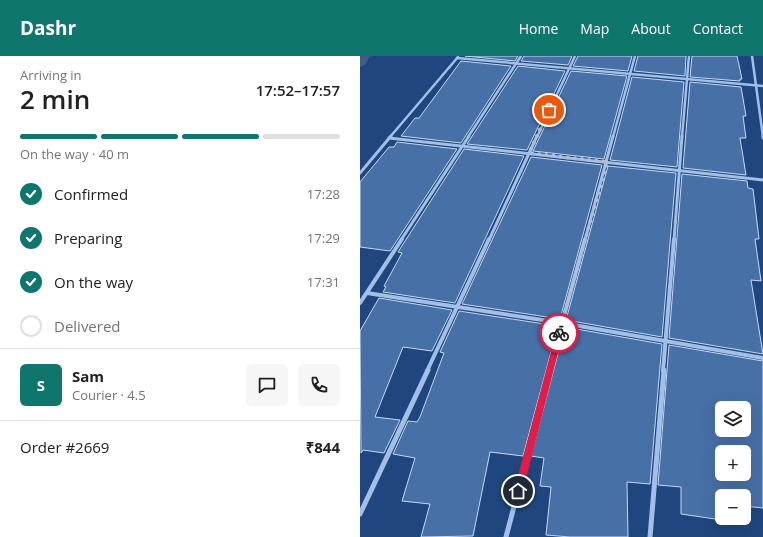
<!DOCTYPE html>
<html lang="en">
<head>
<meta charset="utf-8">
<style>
	:root { --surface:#fff; --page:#f6f6f6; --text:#202124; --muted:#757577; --line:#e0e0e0; --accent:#0f766e }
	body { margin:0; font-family:"Open Sans",sans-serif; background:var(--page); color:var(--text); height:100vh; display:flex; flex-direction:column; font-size:15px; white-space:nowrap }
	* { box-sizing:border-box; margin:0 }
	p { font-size:13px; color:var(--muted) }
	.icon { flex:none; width:22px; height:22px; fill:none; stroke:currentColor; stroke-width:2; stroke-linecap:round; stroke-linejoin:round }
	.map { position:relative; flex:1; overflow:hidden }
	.details { display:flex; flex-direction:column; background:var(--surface); width:360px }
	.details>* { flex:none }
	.controls { position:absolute; left:355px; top:345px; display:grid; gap:8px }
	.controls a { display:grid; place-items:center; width:36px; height:36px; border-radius:6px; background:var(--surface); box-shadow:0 4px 16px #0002; font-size:20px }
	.pin { position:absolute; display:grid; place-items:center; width:34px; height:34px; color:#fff; margin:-17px; border:2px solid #fff; border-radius:50%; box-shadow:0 1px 4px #0007 }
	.courier { position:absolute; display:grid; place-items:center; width:40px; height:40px; margin:-20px; border:3px solid #e11d48; border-radius:50%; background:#fff; color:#222; box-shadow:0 1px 5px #0007 }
	.summary em { font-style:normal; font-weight:600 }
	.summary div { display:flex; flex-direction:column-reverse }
	.summary { display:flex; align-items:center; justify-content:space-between; height:68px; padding:0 20px }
	h1 { font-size:26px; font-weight:600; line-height:30px }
	.bar { display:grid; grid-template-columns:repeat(4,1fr); gap:6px 4px; align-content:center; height:48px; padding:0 20px }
	.bar i { height:5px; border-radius:3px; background:var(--line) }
	.bar .selected { background:var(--accent) }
	.bar p { grid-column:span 4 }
	.line { display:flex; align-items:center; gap:10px; padding:0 20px; border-top:1px solid var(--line) }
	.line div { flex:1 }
	.round { display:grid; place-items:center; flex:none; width:42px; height:42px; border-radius:6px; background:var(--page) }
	ol { padding:0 20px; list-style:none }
	li { display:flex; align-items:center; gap:12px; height:44px }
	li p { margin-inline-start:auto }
	li .icon { padding:4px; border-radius:50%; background:var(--accent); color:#fff; stroke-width:4 }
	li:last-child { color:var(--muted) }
	li i { width:22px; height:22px; border:2px solid var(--line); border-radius:50% }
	header { display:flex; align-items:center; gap:24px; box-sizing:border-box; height:56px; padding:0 20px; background:var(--accent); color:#fff }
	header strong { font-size:19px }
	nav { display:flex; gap:22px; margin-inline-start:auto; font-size:14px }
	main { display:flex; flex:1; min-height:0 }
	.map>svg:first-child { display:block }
</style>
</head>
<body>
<header>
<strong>Dashr</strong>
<nav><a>Home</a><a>Map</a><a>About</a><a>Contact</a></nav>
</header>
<main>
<section class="details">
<div class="summary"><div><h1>2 min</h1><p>Arriving in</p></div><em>17:52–17:57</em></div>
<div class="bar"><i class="selected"></i><i class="selected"></i><i class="selected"></i><i></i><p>On the way · 40 m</p></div>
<ol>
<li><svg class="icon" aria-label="check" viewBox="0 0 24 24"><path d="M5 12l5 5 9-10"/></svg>Confirmed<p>17:28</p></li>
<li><svg class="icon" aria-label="check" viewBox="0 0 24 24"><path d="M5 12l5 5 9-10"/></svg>Preparing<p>17:29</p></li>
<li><svg class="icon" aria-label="check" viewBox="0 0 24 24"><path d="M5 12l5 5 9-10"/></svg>On the way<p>17:31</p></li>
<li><i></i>Delivered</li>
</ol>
<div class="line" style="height:72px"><b class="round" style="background:var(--accent);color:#fff">S</b><div><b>Sam</b><p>Courier · 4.5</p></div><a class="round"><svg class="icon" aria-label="chat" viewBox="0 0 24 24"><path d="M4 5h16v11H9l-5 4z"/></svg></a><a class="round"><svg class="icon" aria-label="phone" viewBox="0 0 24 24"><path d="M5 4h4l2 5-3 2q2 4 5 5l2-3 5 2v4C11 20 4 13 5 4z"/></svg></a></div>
<div class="line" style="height:52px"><div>Order #2669</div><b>₹844</b></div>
</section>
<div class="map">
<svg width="403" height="481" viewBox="0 0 403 481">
	<rect width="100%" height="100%" fill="#1f467e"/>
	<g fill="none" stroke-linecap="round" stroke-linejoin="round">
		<path fill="#405d86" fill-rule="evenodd" d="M0,0H10L5,9L0,11Z"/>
	</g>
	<g fill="#4770a7" stroke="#c6dbf6" fill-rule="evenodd">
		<path d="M105,0H158L155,5Z"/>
		<path d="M164,0H212L208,9L161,5Z"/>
		<path d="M218,0H272L268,15L213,10Z"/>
		<path d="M278,0H326L325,20L274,15Z"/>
		<path d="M332,0H377L382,23H380V25L330,21Z"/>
		<path d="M101,5L151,10L101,87L41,80L55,62H59Z"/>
		<path d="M158,10L205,15L167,94L107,88Z"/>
		<path d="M211,15L267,20L244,103L173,95Z"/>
		<path d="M272,21L324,26L317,111L250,104Z"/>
		<path d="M330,26L381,31L386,60H383L386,82H380L386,119L323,112Z"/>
		<path d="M37,86L97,93L30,195L0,191V126L29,91H34Z"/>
		<path d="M104,93L164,100L95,247L23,236L26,231L24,230L42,197L38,196Z"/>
		<path d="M171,101L242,109L200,263L102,248Z"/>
		<path d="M248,110L316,117L302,281L206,264Z"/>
		<path d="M322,118L387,125L388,132L393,133L399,183H395L401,225L391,224L403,298L309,282Z"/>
		<path d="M19,242L92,254L72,295L43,291L15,361L40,364L24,397L3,394L1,397L0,275Z"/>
		<path d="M99,255L198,270L163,400L130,396L113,480L61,481L70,448L42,445L55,402L33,398L48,365L57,366L60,361L84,297L80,296Z"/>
		<path d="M205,271L302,288L290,428L267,426L268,481H210L186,479L191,431L180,430L184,402L171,400Z"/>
		<path d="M309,289L403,305V452L384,450V440H362V462H369V465L321,458V431L298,429ZM362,352H384V374H362ZM362,396H384V418H362Z"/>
	</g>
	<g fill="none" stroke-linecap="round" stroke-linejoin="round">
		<g stroke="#a2c0e7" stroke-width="2.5">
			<path d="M392,0L403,81"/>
			<path d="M97,2L403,30"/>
			<path d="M30,81L98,1"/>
			<path d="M108,81L161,0"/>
			<path d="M177,81L215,0"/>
			<path d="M253,81L275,0"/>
			<path d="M322,81L329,0"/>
		</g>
		<g stroke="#a2c0e7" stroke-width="3">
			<path d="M403,80V82"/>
			<path d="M29,82L403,124"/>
			<path d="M0,117L31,80"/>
			<path d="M41,184L109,80"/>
			<path d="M129,184L177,80"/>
			<path d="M225,184L253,80"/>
			<path d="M314,184L322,80"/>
		</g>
		<g stroke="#a2c0e7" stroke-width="4">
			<path d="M7,237L202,267L403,302"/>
			<path d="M0,247L42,183"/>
			<path d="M67,315L129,183"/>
			<path d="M189,315L225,183"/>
			<path d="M303,315L314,183"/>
		</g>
		<g stroke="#a2c0e7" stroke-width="5">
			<path d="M0,458L68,314"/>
			<path d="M146,481L190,314"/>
			<path d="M290,481L304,314"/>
		</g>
	</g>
	<path fill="#e11d48" d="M199,274L203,277L163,435L158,439L154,435L196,277Z"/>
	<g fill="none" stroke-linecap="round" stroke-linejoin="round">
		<path stroke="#b1bed2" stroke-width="4" stroke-dasharray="0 7.2" d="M189,54L169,97L247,106L199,277"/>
	</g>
</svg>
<div class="controls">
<a><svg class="icon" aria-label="layers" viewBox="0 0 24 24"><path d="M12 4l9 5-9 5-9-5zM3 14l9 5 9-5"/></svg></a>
<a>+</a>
<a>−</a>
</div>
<div class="pin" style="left:189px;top:54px;background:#ea580c"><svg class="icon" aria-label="bag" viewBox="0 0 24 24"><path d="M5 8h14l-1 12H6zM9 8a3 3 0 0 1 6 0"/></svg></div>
<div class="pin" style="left:158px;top:435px;background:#1f2937"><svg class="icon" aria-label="home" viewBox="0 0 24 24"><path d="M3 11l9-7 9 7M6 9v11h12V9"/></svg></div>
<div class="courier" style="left:199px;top:277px"><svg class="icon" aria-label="bike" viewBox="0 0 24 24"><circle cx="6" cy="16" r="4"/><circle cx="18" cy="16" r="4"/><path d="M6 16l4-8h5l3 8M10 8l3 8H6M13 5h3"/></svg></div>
</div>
</main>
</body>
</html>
